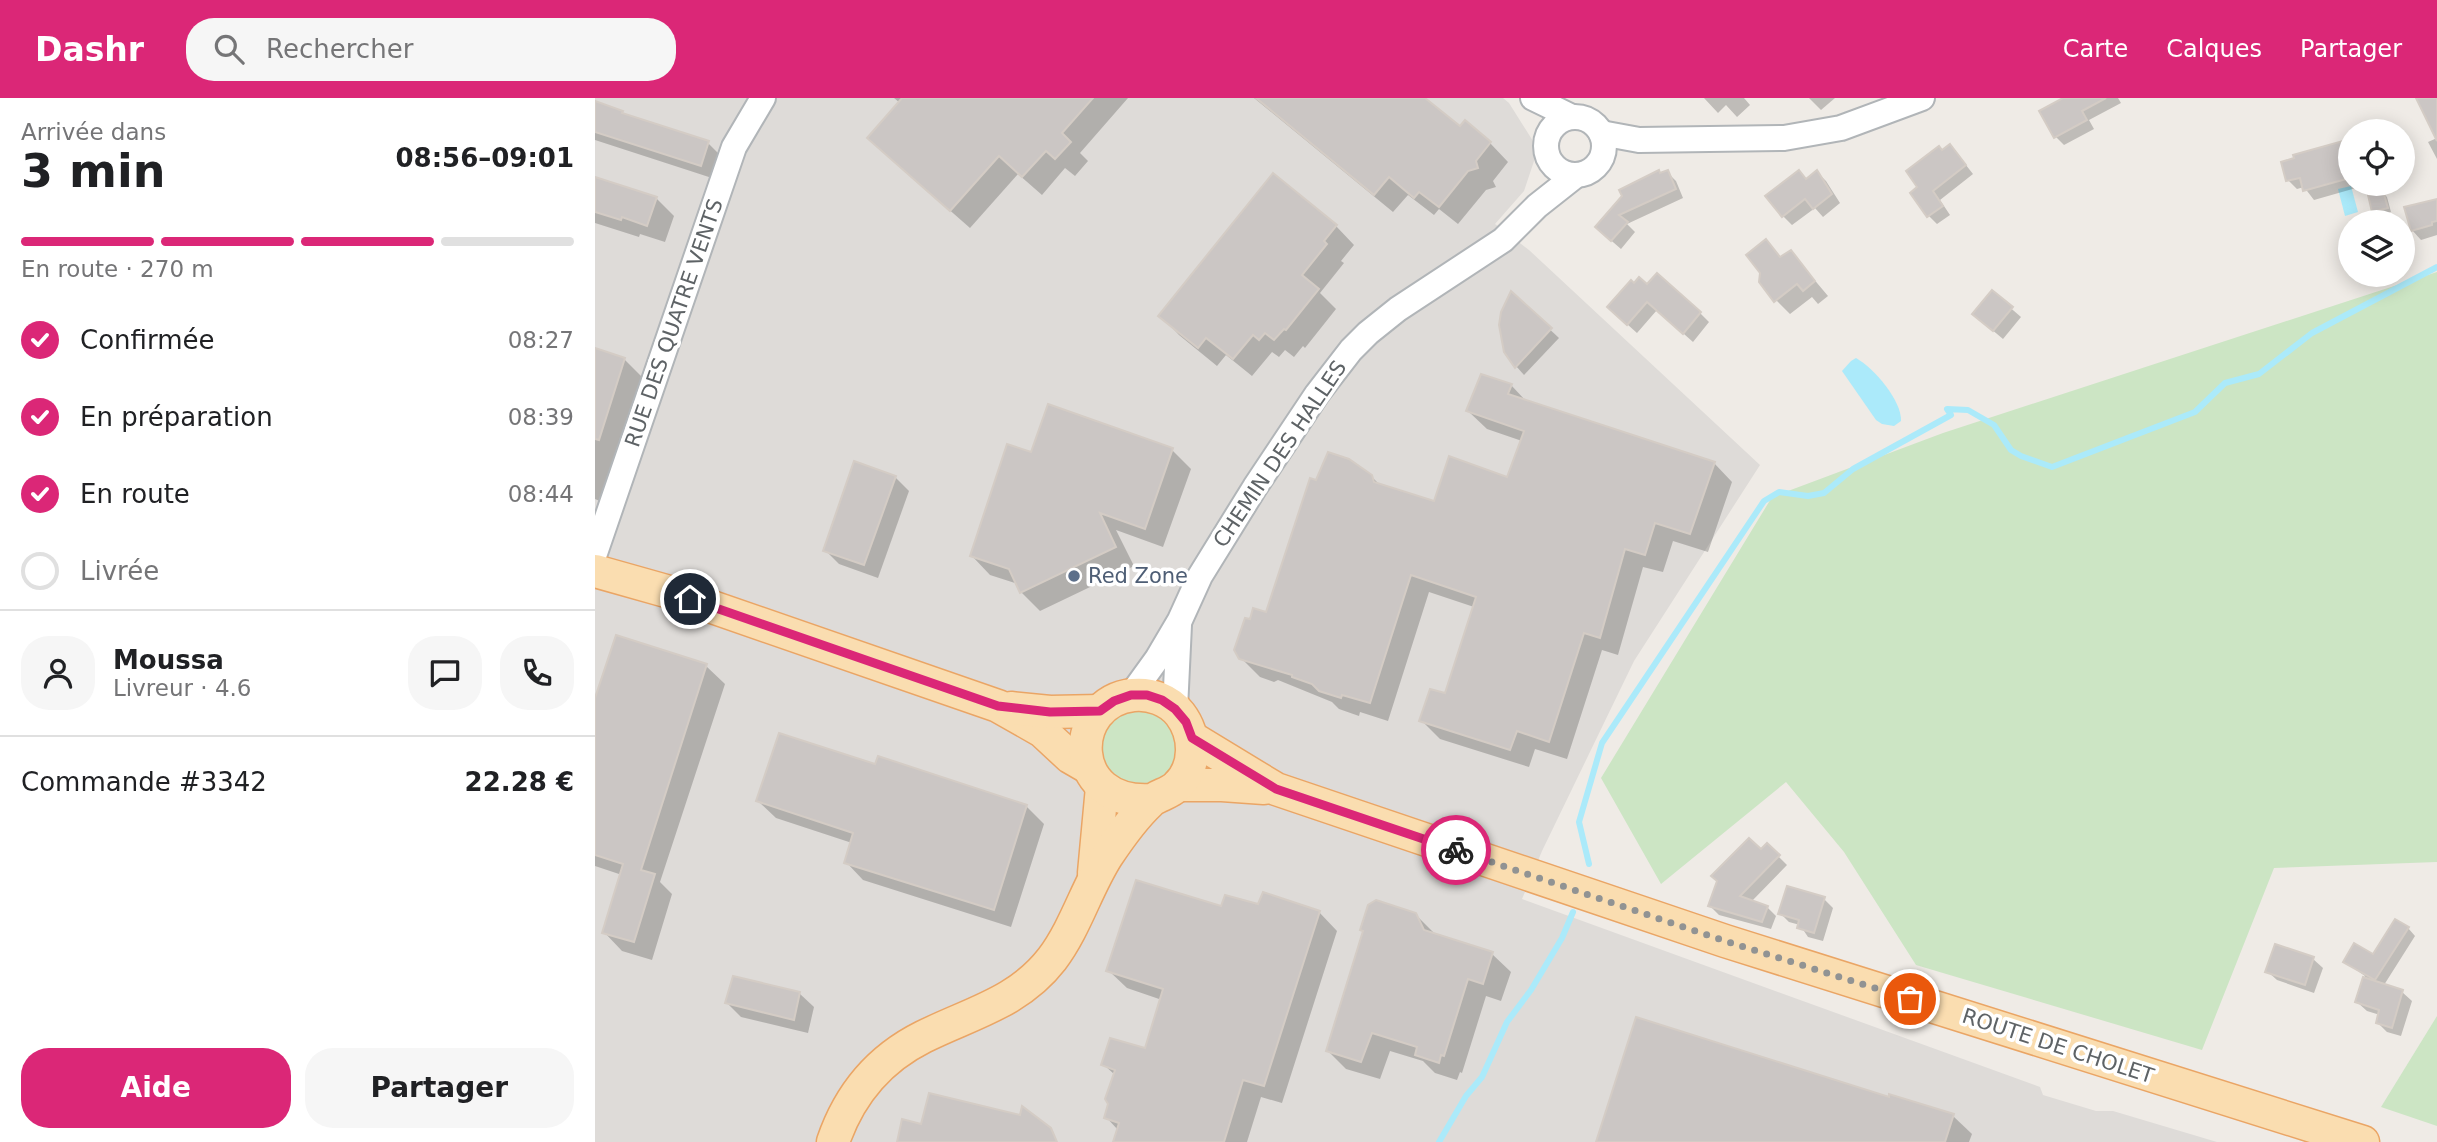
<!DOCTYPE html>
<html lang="fr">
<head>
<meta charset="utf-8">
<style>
	:root { --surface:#fff; --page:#f6f6f6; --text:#202124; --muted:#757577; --line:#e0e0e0; --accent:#db2777 }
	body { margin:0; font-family:"DejaVu Sans",sans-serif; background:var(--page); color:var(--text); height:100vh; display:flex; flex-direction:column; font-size:26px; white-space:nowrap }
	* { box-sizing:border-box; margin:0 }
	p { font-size:23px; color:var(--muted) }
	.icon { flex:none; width:38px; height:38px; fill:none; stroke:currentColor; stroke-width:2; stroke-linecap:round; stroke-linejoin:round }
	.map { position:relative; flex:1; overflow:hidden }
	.panel { display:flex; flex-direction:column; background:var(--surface); width:595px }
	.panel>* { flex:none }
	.buttons { position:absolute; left:1743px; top:21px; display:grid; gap:14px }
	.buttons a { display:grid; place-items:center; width:77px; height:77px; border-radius:50%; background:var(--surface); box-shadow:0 4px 18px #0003; font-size:35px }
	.pin { position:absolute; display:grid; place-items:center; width:60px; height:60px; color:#fff; margin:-30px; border:4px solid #fff; border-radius:50%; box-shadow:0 2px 7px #0007 }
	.courier { position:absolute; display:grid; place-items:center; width:70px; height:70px; margin:-35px; border:5px solid #db2777; border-radius:50%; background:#fff; color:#222; box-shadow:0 2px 9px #0007 }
	.summary em { font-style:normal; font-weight:700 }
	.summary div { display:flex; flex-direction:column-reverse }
	.summary { display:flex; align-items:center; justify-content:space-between; height:119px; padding:0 21px }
	h1 { font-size:46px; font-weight:700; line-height:52px }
	.bar { display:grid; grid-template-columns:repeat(4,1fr); gap:10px 7px; align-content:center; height:84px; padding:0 21px }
	.bar i { height:9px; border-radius:5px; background:var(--line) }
	.bar .current { background:var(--accent) }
	.bar p { grid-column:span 4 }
	.line { display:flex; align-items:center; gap:18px; padding:0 21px; border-top:2px solid var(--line) }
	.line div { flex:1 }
	.round { display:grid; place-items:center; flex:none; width:74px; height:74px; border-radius:28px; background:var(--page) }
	ol { padding:0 21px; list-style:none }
	li { display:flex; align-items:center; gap:21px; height:77px }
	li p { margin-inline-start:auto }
	li .icon { padding:7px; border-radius:50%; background:var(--accent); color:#fff; stroke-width:4 }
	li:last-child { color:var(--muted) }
	li i { width:38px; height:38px; border:4px solid var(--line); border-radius:50% }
	.cta { display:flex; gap:14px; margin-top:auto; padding:14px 21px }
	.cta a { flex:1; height:80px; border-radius:28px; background:var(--accent); color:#fff; font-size:28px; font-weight:700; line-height:80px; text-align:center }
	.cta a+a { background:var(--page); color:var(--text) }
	header { display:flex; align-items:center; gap:42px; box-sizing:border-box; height:98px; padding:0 35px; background:var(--accent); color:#fff }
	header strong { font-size:33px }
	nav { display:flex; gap:38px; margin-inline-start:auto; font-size:24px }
	.search { width:490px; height:63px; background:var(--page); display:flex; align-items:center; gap:18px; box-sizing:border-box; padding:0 24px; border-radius:28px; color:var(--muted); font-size:26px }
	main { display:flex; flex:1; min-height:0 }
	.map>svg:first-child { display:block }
</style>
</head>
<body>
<header>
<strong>Dashr</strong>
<div class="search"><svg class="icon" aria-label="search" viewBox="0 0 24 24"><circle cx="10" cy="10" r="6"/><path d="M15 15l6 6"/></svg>Rechercher</div>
<nav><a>Carte</a><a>Calques</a><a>Partager</a></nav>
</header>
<main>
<section class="panel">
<div class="summary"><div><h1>3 min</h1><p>Arrivée dans</p></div><em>08:56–09:01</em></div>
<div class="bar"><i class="current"></i><i class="current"></i><i class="current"></i><i></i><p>En route · 270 m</p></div>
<ol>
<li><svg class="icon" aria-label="check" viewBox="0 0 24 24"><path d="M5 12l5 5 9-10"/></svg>Confirmée<p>08:27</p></li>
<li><svg class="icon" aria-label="check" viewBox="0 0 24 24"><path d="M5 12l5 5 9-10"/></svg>En préparation<p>08:39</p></li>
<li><svg class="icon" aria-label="check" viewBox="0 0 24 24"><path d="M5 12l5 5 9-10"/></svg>En route<p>08:44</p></li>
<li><i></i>Livrée</li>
</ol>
<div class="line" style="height:126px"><a class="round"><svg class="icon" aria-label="person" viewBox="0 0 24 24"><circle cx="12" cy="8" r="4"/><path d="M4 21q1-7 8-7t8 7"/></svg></a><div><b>Moussa</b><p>Livreur · 4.6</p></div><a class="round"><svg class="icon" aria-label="chat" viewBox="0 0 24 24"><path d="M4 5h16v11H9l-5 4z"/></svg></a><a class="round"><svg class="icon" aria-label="phone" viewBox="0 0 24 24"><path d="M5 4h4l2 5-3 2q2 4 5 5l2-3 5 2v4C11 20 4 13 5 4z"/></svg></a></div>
<div class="line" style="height:91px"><div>Commande #3342</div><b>22.28 €</b></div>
<div class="cta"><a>Aide</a><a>Partager</a></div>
</section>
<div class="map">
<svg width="1842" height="1044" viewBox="0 0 1842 1044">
	<rect width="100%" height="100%" fill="#efebe6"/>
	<path fill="#dedbd8" d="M0,0H908L914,5L943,51L929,93L900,126L934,152L1165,367L1039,563L947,753L927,801L1445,989L1448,997L1501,1013H1518L1622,1044H0Z"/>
	<g fill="#cce5c4">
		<path d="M1842,174V764L1679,770L1607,952L1321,867L1249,754L1191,684L1066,786L1006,680L1177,399L1348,335Z"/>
		<path d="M550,606L584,631L580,674L540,693L505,670C504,618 500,623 550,606Z"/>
		<path d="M1842,918V1028L1786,1009Z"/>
	</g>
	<g fill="#abeafa">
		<path d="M1756,88L1763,114L1750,118L1743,91Z"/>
		<path d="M1261,260C1279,270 1307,303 1306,323L1299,328L1287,326L1281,322L1247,273L1256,263Z"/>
	</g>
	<g fill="#0003">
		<path d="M299,0H533L485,55L493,63L480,78L470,70L447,97L423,76L375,130L293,58L305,5Z"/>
		<path d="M659,0H827L865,31L895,45L913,64L898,83L901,89L891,92L863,126L844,111L839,117L813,97L798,114Z"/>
		<path d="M1109,0H1149L1155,7L1142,19L1131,7L1123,15Z"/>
		<path d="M1214,0H1240L1226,12Z"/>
		<path d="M1471,0H1523L1526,5L1494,22L1499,31L1469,47L1461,39Z"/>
		<path d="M1842,4V61L1833,44L1842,40Z"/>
		<path d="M0,5L30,18L113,45L127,59L120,81L0,42Z"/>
		<path d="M1755,43V86H1775L1719,102L1709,89L1702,91L1693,82L1700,58Z"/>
		<path d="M1347,54L1363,57L1378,76L1345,102L1355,117L1342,126L1333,117L1324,90Z"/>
		<path d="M1072,74L1081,83L1088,100L1032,126L1040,134L1026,151L1011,138L1029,99Z"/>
		<path d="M1222,74L1231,83L1245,105L1228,119L1220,110L1197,127L1188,118L1212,82Z"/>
		<path d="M0,81L61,100L79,118L70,144L45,136L44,139L0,125Z"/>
		<path d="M1788,95L1792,99L1796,114L1783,118L1779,113Z"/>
		<path d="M1842,103V137L1826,142L1817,132Z"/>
		<path d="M741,128L759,147L746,163L749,165L725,195L741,211L710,250L708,248L699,259L690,252L684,259L677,254L657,278L631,257L622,268L584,237L566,218Z"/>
		<path d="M1171,144L1187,160L1196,154L1233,198L1223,206L1217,199L1195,216L1181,202Z"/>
		<path d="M1052,189L1105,215L1114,224L1098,244L1062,212L1042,235L1023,218Z"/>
		<path d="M1397,194L1426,219L1408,241L1389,225Z"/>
		<path d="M917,196L964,240L929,277L921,268Z"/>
		<path d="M0,252L29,261L47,279L7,404L0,401Z"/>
		<path d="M916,287L933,305L1119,365L1137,384L1113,454L1078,443L1068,474L1048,469L1023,557L1007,552L972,661L940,651L934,669L845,641L826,622L851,597L879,509L834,494L793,623L765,614L764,618L744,611L737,604L683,582L679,584L665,579L646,560L656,524L673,516L722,384L776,378L786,388L840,406L913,381L927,343L892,331L873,313Z"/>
		<path d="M577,352L596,371L568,449L521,432L539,468L445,513L426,494L423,486L395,477L377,458L437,356Z"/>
		<path d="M300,379L314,393L283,480L244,466L230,452Z"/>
		<path d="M22,539L111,568L130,586L65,784L77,796L57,862L27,853L9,834L27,777L0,768V606Z"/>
		<path d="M281,668L431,708L449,726L416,829L268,782L251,764L257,745L181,720L163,703Z"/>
		<path d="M1172,747L1192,767L1156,804L1172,809L1181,818L1176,831L1124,817L1115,808Z"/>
		<path d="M1229,801L1238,810L1228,843L1213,839L1205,827L1194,824L1185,815Z"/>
		<path d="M664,808L724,814L742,833L687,1005L666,999L652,1044H519L523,1032L511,1019L520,977L508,966L551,953L567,902L532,890L513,872L627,810Z"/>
		<path d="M820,816L839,835L897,856L916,874L906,903L891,898L867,975L865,974L862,982L840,975L828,963L795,953L785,981L751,971L733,953Z"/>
		<path d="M1813,830L1820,838L1789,887L1807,894L1817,903L1806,938L1792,934L1782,924L1785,917L1772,913L1762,904L1770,878L1750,864L1779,859Z"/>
		<path d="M1718,861L1728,870L1719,895L1682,882L1672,873Z"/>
		<path d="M204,895L219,909L213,935L146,919L132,905Z"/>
		<path d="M1295,1001L1358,1018L1377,1036L1374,1044H1003Z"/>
	</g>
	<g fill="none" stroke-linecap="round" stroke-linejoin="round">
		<g stroke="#abeafa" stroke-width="6">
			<path d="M994,766L984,724L1007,645L1169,403L1184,394L1213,398L1229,395L1258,371L1356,317L1352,311L1373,312L1399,327L1416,352L1426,358L1457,369L1600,314L1630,285L1664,276L1717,235L1842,169"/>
			<path d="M844,1044L871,998L887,979L912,924L936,892L967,840L978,814"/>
		</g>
	</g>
	<g fill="#cbc6c4" stroke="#d4ccc5" stroke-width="2">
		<path d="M307,0H498L467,35L476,44L460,61L451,53L427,79L404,58L355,113L272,40Z"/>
		<path d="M661,0H830L865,28L870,22L896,44L881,63L883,70L873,73L844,109L824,94L819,100L794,79L779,97Z"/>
		<path d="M1468,0H1511L1487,13L1492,22L1459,40L1444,13Z"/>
		<path d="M1821,0H1842V43Z"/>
		<path d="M0,3L28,13L27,15L114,43L106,68L0,34Z"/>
		<path d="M1755,41V80L1708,93L1705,80L1691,83L1686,64L1699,60L1698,57Z"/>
		<path d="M1355,46L1371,67L1338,93L1348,108L1332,119L1315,95L1322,89L1311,73L1344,48L1347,52Z"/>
		<path d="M1064,72L1065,75L1073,72L1081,91L1024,117L1033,124L1016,143L1000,129L1027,98L1024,92Z"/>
		<path d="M1204,72L1211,81L1222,72L1237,96L1218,111L1210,101L1187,119L1170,98Z"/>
		<path d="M678,75L742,127L729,143L732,146L707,177L724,191L691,232L689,231L679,242L670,235L664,242L658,237L638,261L611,240L603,250L563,218Z"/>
		<path d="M0,79L62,99L52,128L27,119L26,122L0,114Z"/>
		<path d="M1788,93L1793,110L1777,114L1773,97Z"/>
		<path d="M1842,101V123L1837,124V127L1816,133L1809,109Z"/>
		<path d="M1171,141L1185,159L1196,152L1220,183L1208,193L1202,186L1179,204L1164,184L1165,175L1151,157Z"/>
		<path d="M1062,175L1106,214L1088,236L1052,204L1032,227L1012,209L1036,182L1039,185L1044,179L1052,186Z"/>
		<path d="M1397,192L1418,209L1398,233L1377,216Z"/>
		<path d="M916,193L957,230L920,270L909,254L904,227L906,214Z"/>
		<path d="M0,250L30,260L4,342L0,341Z"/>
		<path d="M886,276L917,286L913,296L1120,364L1095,436L1060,425L1050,457L1030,451L1005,540L989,535L954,644L922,633L915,652L824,623L835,591L850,595L881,499L816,477L775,605L747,597L746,600L724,593L717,586L697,579V577L644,561L639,552L650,520L655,521L658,510L671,514L715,380L721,382L733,354L754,361L777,377L779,384L839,403L854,358L912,379L929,333L871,313Z"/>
		<path d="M453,306L578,350L550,431L505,415L521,449L425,495L414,471L375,458L412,346L436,354Z"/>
		<path d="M259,363L301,378L269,467L228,453Z"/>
		<path d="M21,537L112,566L46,772L60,776L39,844L7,835L28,766L0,757V600Z"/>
		<path d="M184,635L280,666L283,658L432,707L399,812L249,765L258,735L161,703Z"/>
		<path d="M1154,740L1166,751L1172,745L1185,757L1145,798L1173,808L1167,824L1113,808L1122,783L1116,778Z"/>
		<path d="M541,782L626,808L630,797L663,806L668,794L725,813L669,988L648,982L629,1044H518L524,1025L509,1020L513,1006L510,1001L520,972L506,967L515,940L550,950L568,891L511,873Z"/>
		<path d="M1192,788L1230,799L1219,835L1202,830L1204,822L1183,816Z"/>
		<path d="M781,802L821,815L829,832L898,854L888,886L873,881L849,958L846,957L844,965L820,957L822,949L777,935L766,964L731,953L768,833L765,832L773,807Z"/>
		<path d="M1800,821L1814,829L1780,882L1748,864L1759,845L1778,856Z"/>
		<path d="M1680,846L1719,859L1710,887L1670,874Z"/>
		<path d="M138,878L205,894L199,922L130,905Z"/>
		<path d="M1768,879L1808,892L1797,930L1781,925L1784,912L1760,904Z"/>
		<path d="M1041,919L1294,999V996L1359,1016L1350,1044H1001Z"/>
		<path d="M334,995L425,1017L427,1008L456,1030L462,1044H302L307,1021L326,1026Z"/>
	</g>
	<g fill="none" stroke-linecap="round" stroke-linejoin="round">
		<g stroke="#b1b5b8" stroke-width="28">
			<g id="minor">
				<path d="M938,0L977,19"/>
				<circle cx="980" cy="48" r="29"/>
				<path d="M1006,35L1044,42L1189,40L1246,30L1327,0"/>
				<path d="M0,455L139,49L168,0"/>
				<path d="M536,597L562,561L585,522L605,478L660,389L722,296L756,252L773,235L803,211L908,142L942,108L980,78"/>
				<path d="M580,611L584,527"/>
			</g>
		</g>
		<g stroke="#eaa565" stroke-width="35">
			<g id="major">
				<path d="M0,473L71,493L403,608L447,633L475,659L494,670"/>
				<path d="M416,610L455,614L505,613"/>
				<path d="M597,640L681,691L1130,843L1768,1044"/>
				<path d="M583,687H627L669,690"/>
				<path d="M499,775L507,689"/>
				<path d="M238,1044C254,997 284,961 328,939C376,915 423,905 457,861C481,829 491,791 512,758C524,740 539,719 555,704C562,697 574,696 582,688C602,669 601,637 585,616C574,602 555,595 538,597C473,604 471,708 557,702"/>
			</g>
		</g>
		<use href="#minor" stroke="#fff" stroke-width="24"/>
		<use href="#major" stroke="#faddb0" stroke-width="32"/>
	</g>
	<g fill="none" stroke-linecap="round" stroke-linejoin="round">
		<path stroke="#919393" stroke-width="7" stroke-dasharray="0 12.6" d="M861,752L1130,843L1315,901"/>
		<path stroke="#db2777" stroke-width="9" d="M95,501L403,608L455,614L505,613L519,603L536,597H552L567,602L580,611L591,624L597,640L681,691L861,752"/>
	</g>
	<circle fill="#5c6f8a" stroke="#fff" stroke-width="2.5" cx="479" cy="478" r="7"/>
	<g text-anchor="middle" stroke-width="7" stroke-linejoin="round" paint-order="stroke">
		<g font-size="21" fill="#5e6366" stroke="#fff">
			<text transform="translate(79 225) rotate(-71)" y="7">RUE DES QUATRE VENTS</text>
			<text transform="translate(685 356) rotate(-56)" y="7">CHEMIN DES HALLES</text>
			<text transform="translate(1463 948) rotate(18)" y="7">ROUTE DE CHOLET</text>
		</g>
		<g font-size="21" fill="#4e5e75" stroke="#fff" text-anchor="start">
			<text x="493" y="485">Red Zone</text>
		</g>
	</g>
</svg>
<div class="buttons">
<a><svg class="icon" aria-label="locate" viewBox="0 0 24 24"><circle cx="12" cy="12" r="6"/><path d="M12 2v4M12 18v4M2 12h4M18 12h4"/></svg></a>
<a><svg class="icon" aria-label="layers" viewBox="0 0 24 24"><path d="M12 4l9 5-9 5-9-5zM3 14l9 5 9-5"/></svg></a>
</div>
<div class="pin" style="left:1315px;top:901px;background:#ea580c"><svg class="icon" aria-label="bag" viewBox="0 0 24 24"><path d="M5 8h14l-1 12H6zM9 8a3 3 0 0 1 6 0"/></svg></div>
<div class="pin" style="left:95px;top:501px;background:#1f2937"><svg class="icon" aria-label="home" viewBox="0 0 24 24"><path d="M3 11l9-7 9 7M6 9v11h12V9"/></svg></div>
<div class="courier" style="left:861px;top:752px"><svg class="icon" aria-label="bike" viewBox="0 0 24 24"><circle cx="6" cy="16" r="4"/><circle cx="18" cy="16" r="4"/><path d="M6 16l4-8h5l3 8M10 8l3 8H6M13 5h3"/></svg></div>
</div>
</main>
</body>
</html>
